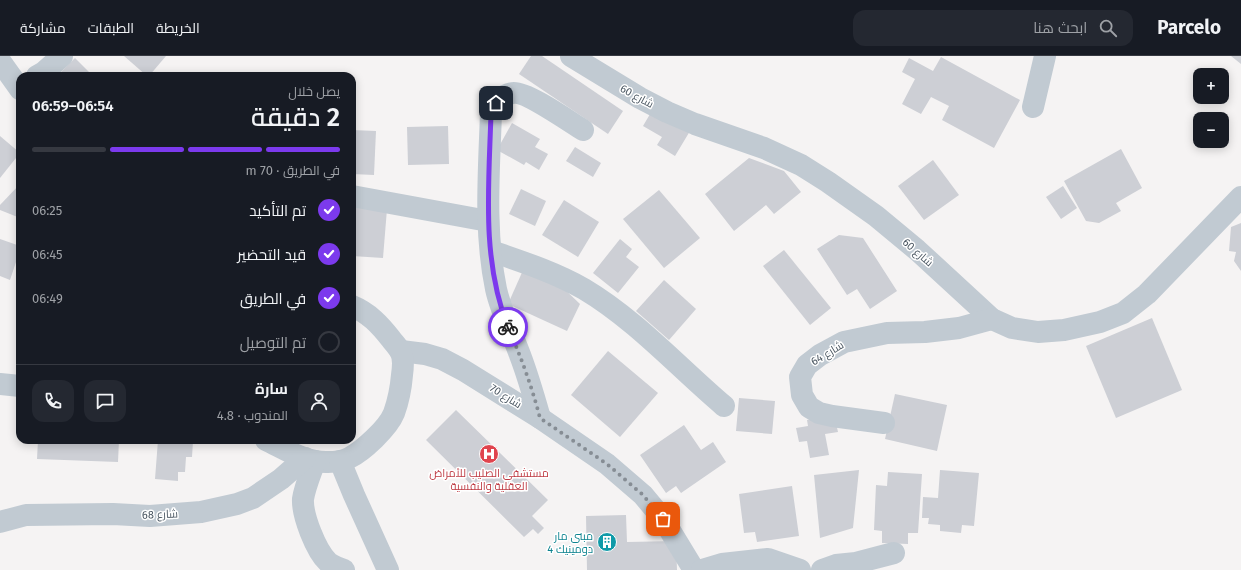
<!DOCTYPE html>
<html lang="ar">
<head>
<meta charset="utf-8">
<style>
	:root { --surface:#171b24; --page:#242831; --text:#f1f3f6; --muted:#9ea1a6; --line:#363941; --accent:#7c3aed }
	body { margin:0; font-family:"Fira Sans",Cairo,sans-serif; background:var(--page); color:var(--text); direction:rtl; height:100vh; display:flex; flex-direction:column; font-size:15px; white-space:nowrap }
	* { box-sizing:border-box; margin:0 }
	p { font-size:13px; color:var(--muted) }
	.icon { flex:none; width:22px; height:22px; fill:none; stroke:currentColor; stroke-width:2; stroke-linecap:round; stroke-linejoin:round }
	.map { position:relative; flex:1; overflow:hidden; direction:ltr }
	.drawer { position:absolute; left:16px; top:16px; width:340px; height:372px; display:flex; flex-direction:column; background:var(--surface); border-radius:12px; box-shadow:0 2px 10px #0003; direction:rtl }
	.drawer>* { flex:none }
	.fabs { position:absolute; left:1193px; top:12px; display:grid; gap:8px }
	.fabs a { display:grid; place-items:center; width:36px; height:36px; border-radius:8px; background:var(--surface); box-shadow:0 2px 10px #0003; font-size:20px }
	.pin { position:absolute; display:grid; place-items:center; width:34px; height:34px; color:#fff; margin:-17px; border-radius:8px; box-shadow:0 2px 6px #0006 }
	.courier { position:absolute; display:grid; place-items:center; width:40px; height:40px; margin:-20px; border:3px solid #7c3aed; border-radius:50%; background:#fff; color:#222; box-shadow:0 1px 5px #0007 }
	.headline em { font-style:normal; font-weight:600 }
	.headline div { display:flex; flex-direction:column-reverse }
	.headline { display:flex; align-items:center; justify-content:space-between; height:68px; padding:0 16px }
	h1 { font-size:26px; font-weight:600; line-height:30px }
	.bar { display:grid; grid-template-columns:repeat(4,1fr); gap:6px 4px; align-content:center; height:48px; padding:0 16px }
	.bar i { height:5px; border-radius:3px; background:var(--line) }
	.bar .current { background:var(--accent) }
	.bar p { grid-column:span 4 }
	.line { display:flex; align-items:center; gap:10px; padding:0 16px; border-top:1px solid var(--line) }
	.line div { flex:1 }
	.round { display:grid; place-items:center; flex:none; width:42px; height:42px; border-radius:12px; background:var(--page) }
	ol { padding:0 16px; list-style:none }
	li { display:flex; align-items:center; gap:12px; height:44px }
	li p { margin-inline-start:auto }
	li .icon { padding:4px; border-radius:50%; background:var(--accent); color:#fff; stroke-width:4 }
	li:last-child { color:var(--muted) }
	li i { width:22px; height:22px; border:2px solid var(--line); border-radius:50% }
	header { display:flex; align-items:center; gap:24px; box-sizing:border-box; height:56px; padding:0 20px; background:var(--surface); border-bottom:1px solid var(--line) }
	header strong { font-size:19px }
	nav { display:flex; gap:22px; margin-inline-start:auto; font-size:14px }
	.search { width:280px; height:36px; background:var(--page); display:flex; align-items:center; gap:10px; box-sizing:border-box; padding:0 14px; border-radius:12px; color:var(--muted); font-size:15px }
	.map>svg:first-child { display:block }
</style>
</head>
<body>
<header>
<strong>Parcelo</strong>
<div class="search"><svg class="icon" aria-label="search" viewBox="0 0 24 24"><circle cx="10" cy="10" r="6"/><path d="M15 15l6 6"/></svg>ابحث هنا</div>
<nav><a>الخريطة</a><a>الطبقات</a><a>مشاركة</a></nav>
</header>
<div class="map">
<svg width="1241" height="514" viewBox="0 0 1241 514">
	<rect width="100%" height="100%" fill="#f5f3f3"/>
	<g fill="#cdcfd5">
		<path d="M124,0H166L149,20H147Z"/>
		<path d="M531,0H542L623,55L608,78L519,18Z"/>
		<path d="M1231,0H1241V8Z"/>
		<path d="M941,1L1020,44L994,92L942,64L949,50L931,41L921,58L902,48L915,23L902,16L909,2L933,15Z"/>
		<path d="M75,2L93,20H57Z"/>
		<path d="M653,53L690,75L675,100L657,89L662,81L643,70Z"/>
		<path d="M512,67L540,83L535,91L548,98L539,114L526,106L524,109L497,94Z"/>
		<path d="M448,70L449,108L408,109L407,71Z"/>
		<path d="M352,74L376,75L374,119L352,118Z"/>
		<path d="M0,80L20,97L0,122Z"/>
		<path d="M575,91L601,107L593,121L566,105Z"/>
		<path d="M1121,93L1142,132L1116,147L1121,155L1099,167L1086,165L1064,125Z"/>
		<path d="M749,102L784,115L801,136L774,158L766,149L734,175L705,138Z"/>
		<path d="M933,104L959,139L924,164L898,130Z"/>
		<path d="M20,128V162L0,154V149Z"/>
		<path d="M1063,130L1077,152L1061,163L1046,141Z"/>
		<path d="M521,133L546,145L535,170L509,158Z"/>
		<path d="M659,134L700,182L664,212L623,163Z"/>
		<path d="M564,144L599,166L578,201L542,179Z"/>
		<path d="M352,151L387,153L383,202L352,200Z"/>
		<path d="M1241,167V215L1234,205L1236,196L1229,195L1231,171Z"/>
		<path d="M839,179L863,182L897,235L870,253L857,233L847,239L817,193Z"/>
		<path d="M0,183L20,190V194L10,224L0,220Z"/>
		<path d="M620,183L632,193L626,201L639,211L618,237L593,217Z"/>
		<path d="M784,194L831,252L810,269L763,210Z"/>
		<path d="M524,212L558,227L580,248L567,275L508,248Z"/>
		<path d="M664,224L696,253L669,284L636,255Z"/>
		<path d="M1152,262L1182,334L1116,362L1086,290Z"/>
		<path d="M608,295L658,337L620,381L571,339Z"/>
		<path d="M895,338L947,349L937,395L885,383Z"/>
		<path d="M739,342L775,345L772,378L736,375Z"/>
		<path d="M456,354L548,444L532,460L544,472L538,478L533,473L524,481L426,384Z"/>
		<path d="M823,361L836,367L838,376L825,378L829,399L810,402L807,385L799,386L796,372L808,370L807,364Z"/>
		<path d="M684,369L701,394L713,386L726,406L681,437L676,430L666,437L640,399Z"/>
		<path d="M38,384H119L118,406L37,403Z"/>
		<path d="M158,384L193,385L192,401H186L185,416H178V425L155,423Z"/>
		<path d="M859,414L853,472L820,482L814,419Z"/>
		<path d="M940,414L979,417L974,470L962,469L961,477L940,475V469L928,468L929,462H922L923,441L938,442Z"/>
		<path d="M888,416L922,418L918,477H908V488L882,487V475L874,474L876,429L887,430Z"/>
		<path d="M792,430L799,480L757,486L755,476L744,477L739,438Z"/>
		<path d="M626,459L627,486L676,485L677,514H587L586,460Z"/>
	</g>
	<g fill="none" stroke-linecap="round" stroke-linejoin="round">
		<g stroke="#c1cad2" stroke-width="22">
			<path d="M571,0L640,42L667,56L695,68L764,92L801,109L828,126L876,160L917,194L992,263L1012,272L1038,276L1064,274L1100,266L1123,257L1147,238L1241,141"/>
			<path d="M0,5L20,33"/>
			<path d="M37,20L44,16L62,0"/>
			<path d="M1033,51L1045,0"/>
			<path d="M352,140L488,165"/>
			<path d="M491,195C523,206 554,216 584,233C636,264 678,311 724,350"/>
			<path d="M401,295L425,298L442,303L463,314L540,362L607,408L643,439L663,463L694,514"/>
			<path d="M0,328L20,330"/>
			<path d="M540,362C534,341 528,320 520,299C512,277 501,256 496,233C484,175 489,115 491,57C496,47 501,39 513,37C526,35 570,66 583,74"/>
			<path d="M884,367L832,360L819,357L809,351L802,339L800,321L807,309L820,299L844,286L887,277L925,276L959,272L992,263"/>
			<path d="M266,384C285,393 306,407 328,406C335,406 343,405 349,402C363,395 388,372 394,357C398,346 401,331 402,319C403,312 404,301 400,295C398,291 394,287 391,283C380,269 369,257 352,250"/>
			<path d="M315,405C311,417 305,430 303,443C302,459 316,495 328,506C332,510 339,512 344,514"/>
			<path d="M340,405L354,439L388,514"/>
			<path d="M0,466L26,459L113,458L150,460L201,456L237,448L253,442L281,423L305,402"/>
			<path d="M702,514L722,508L768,503L800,514"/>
			<path d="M822,514L836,509L856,507L894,497"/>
		</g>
	</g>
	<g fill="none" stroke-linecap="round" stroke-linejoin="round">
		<path stroke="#868d94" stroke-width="4" stroke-dasharray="0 7.2" d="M508,271C521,301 532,331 540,362L607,408L643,439L663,463"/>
		<path stroke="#7c3aed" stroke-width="5" d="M496,47L491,57C489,128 481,203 508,271"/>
	</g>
	<defs>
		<g id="hospital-disc" transform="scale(1)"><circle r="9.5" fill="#e0444e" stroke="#fff"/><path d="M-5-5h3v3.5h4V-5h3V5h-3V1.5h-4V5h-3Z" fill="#fff"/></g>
		<g id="building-disc" transform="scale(1)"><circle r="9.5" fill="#0f9aa8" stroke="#fff"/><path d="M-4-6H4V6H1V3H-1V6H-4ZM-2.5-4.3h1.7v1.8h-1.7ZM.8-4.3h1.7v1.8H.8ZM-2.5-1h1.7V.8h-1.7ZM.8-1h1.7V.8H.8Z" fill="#fff"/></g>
	</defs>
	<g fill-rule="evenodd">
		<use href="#hospital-disc" x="489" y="398"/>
		<use href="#building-disc" x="607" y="486"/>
	</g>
	<g text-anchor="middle" stroke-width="3" stroke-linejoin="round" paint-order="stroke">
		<g font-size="11" fill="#4a5661" stroke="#fff">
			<text transform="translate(637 40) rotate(29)" y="4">شارع 60</text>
			<text transform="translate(918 196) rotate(41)" y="4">شارع 60</text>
			<text transform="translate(827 297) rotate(-31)" y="4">شارع 64</text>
			<text transform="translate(506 340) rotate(32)" y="4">شارع 70</text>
			<text transform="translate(160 458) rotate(-2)" y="4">شارع 68</text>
		</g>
		<g font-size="11" fill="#be3a42" stroke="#fff">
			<text x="489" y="421">مستشفى الصليب للأمراض<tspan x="489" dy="13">العقلية والنفسية</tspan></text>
		</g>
		<g font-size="11" fill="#0d838f" stroke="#fff" text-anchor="end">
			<text x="593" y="484">مبنى مار<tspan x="593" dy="13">دومينيك 4</tspan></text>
		</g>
	</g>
</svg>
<div class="fabs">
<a>+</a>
<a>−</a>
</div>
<div class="pin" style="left:663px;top:463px;background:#ea580c"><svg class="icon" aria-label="bag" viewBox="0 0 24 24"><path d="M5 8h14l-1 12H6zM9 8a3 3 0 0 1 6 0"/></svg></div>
<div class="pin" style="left:496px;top:47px;background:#1f2937"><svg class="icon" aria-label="home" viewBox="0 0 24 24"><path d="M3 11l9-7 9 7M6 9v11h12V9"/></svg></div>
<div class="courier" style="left:508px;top:271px"><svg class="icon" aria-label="bike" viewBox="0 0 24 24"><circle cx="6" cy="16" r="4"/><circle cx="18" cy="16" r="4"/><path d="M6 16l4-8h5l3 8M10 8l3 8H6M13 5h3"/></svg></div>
<section class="drawer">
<div class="headline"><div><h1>2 دقيقة</h1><p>يصل خلال</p></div><em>06:54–06:59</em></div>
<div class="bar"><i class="current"></i><i class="current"></i><i class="current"></i><i></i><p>في الطريق · 70 m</p></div>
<ol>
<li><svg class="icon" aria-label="check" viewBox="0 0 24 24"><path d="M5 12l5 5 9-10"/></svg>تم التأكيد<p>06:25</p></li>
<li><svg class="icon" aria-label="check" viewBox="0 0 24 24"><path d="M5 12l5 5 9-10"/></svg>قيد التحضير<p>06:45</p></li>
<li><svg class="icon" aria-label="check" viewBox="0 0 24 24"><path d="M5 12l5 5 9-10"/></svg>في الطريق<p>06:49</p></li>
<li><i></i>تم التوصيل</li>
</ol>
<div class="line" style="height:72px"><a class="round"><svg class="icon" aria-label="person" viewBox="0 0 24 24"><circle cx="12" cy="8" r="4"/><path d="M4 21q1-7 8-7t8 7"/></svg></a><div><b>سارة</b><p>المندوب · 4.8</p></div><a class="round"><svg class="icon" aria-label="chat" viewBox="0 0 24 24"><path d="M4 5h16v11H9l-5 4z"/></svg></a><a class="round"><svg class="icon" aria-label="phone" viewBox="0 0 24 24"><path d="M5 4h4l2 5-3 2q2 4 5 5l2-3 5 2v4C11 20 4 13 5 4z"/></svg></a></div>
</section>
</div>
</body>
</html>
